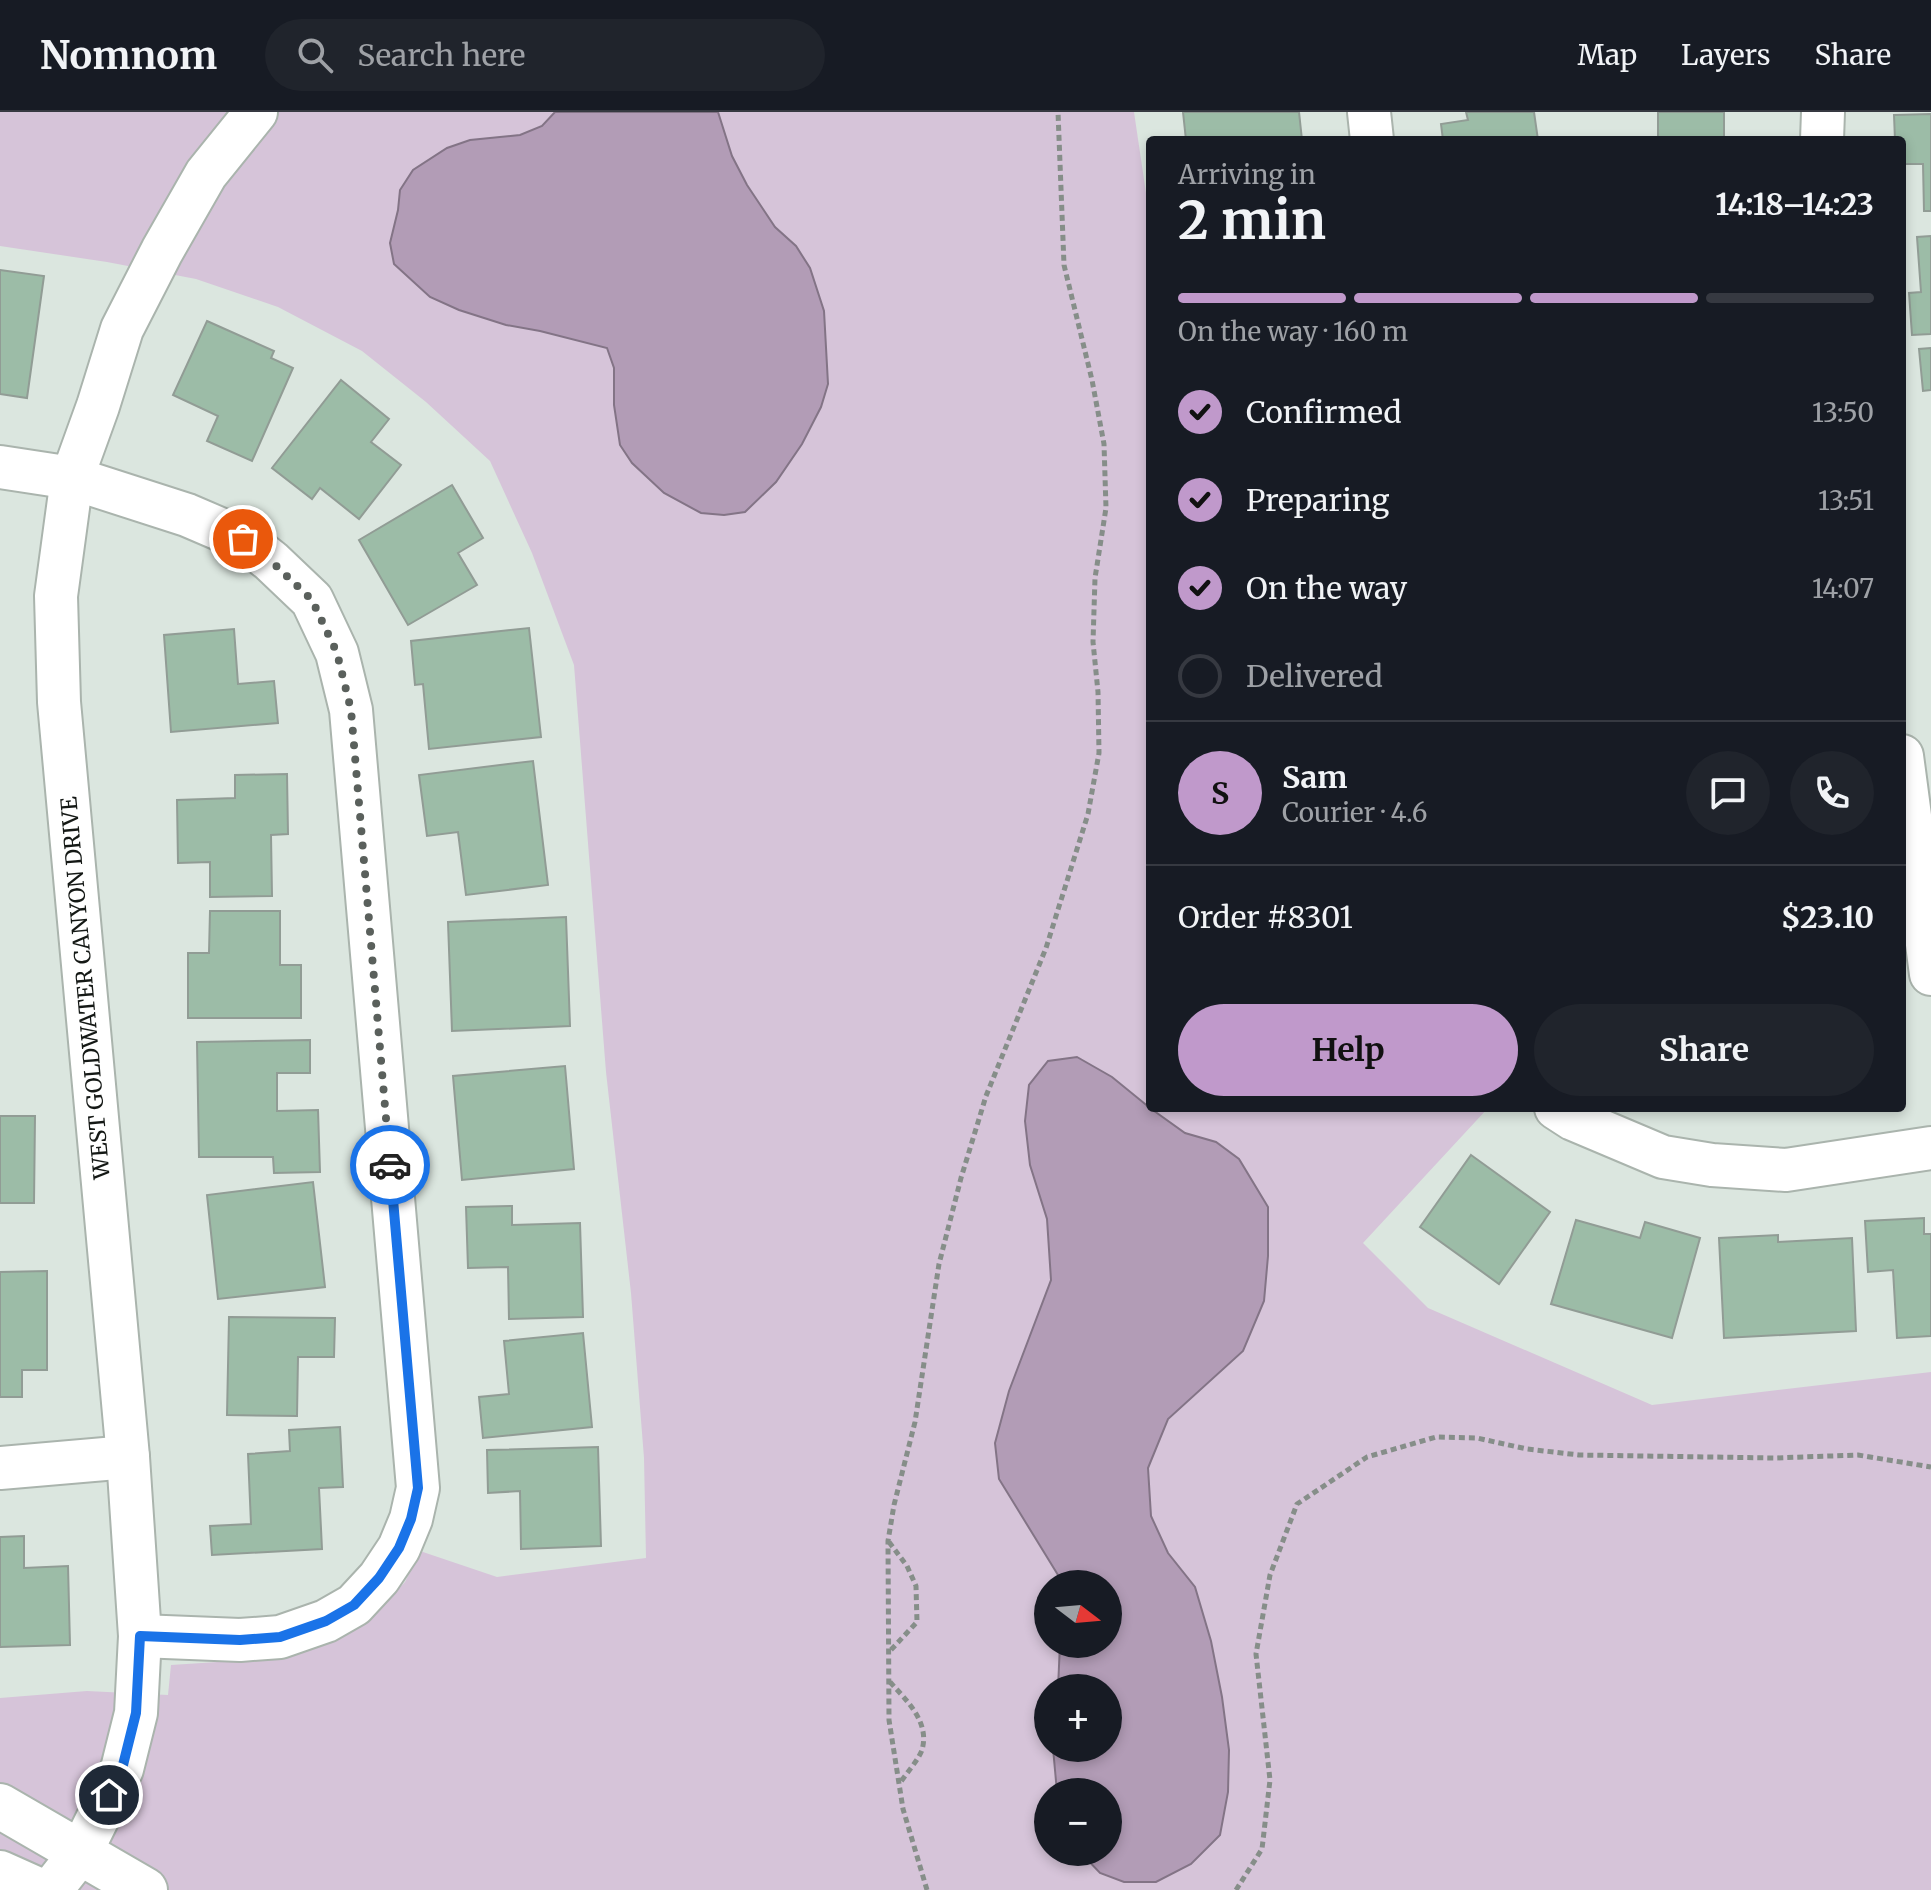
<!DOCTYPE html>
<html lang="en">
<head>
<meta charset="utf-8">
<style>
	:root { --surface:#171b24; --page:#20242c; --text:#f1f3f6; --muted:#9ea1a6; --line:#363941; --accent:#c099cb }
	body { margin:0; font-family:Merriweather,serif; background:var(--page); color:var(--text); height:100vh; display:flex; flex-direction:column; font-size:30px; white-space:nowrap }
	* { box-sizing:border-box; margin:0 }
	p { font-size:26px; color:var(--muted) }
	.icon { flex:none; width:44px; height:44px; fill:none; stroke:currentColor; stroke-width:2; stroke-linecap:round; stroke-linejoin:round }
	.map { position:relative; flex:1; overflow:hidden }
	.side { position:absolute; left:1146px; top:24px; width:760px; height:976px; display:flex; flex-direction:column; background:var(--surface); border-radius:8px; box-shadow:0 4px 12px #0003 }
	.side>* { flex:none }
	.needle { width:52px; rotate:106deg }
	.fabs { position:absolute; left:1034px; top:1458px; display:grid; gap:16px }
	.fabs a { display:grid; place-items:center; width:88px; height:88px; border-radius:50%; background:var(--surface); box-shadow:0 4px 12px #0003; font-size:40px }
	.pin { position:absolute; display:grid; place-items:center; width:68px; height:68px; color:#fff; margin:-34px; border:4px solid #fff; border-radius:50%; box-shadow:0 2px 8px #0007 }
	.courier { position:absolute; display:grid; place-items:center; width:80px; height:80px; margin:-40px; border:6px solid #1a73e8; border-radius:50%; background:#fff; color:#222; box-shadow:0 2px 10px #0007 }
	.head em { font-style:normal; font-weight:700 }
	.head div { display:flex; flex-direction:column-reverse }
	.head { display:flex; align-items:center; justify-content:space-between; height:136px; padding:0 32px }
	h1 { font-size:52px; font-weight:700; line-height:60px }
	.bar { display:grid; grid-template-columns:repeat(4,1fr); gap:12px 8px; align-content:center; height:96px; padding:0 32px }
	.bar i { height:10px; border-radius:6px; background:var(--line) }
	.bar .current { background:var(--accent) }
	.bar p { grid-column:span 4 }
	.line { display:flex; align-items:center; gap:20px; padding:0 32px; border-top:2px solid var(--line) }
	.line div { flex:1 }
	.round { display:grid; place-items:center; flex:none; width:84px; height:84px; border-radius:42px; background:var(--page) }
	ol { padding:0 32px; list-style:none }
	li { display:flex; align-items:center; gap:24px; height:88px }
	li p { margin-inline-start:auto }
	li .icon { padding:8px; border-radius:50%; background:var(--accent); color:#111; stroke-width:4 }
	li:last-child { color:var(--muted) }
	li i { width:44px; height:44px; border:4px solid var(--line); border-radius:50% }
	.cta { display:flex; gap:16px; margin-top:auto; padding:16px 32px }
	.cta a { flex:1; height:92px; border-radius:48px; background:var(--accent); color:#111; font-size:32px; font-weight:700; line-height:92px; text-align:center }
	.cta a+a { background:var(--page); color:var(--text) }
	header { display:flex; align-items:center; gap:48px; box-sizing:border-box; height:112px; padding:0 40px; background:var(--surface); border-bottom:2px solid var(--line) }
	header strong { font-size:38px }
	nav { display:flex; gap:44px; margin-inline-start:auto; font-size:28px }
	.search { width:560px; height:72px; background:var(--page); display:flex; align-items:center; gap:20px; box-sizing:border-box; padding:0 28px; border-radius:44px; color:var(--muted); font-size:30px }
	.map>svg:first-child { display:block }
</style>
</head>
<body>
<header>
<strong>Nomnom</strong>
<div class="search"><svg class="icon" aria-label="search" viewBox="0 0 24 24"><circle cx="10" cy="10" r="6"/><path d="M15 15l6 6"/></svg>Search here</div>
<nav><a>Map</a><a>Layers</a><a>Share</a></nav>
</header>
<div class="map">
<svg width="1931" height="1778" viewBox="0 0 1931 1778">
	<rect width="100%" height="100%" fill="#dbe6df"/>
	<path fill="#d6c4d9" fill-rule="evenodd" d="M0,0H1134L1150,108V996H1488L1363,1131L1428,1196L1652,1293L1931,1260V1778H0V1586L87,1579L168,1583L171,1553L248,1548L327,1531L373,1504L405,1470L420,1439L497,1465L646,1446L644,1346L631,1181L606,960L574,553L532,441L490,349L426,290L362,239L278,195L196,167L107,150L0,134ZM1048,1472H1108V1532H1048ZM1048,1576H1108V1636H1048ZM1048,1680H1108V1740H1048Z"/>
	<g fill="#b29cb6" stroke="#837486" stroke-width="2">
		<path d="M555,0H718L732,44L747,73L775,115L796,134L810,156L824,199L828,272L821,295L802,332L776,370L745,400L724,403L701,401L664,381L632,351L620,333L614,293V256L607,236L540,219L506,213L459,198L430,185L394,152L390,131L398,98L400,78L413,58L447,36L470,28L520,23L542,14Z"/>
		<path d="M1077,945L1112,965L1150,996L1185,1021L1216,1030L1239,1047L1268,1095V1144L1264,1189L1243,1239L1168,1307L1148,1356L1151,1404L1168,1441L1195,1475L1211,1529L1222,1585L1229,1638L1228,1680L1220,1723L1191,1752L1156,1770H1124L1100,1761L1080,1740H1108V1680H1057L1053,1636H1108V1576H1058L1060,1532H1108V1472H1058V1463L999,1367L995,1331L1009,1279L1051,1168L1047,1107L1030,1053L1025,1009L1029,973L1048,949Z"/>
	</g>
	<g fill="#9cbca7" stroke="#919c95" stroke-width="2">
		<path d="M1183,0H1299L1302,28H1186Z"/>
		<path d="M1466,0H1534L1538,28H1443L1441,12L1468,8Z"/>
		<rect x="1658" y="0" width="66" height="28"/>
		<path d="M1931,2V99H1924L1923,52H1902V28H1895L1894,3Z"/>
		<path d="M1931,124V222L1912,223L1909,181L1921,180L1917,125Z"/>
		<path d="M0,158L44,164L27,286L0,282Z"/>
		<path d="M207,209L274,239L271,246L293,256L252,349L207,329L218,304L173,283Z"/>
		<path d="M1931,236V278L1923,279L1919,237Z"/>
		<path d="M341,268L389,307L371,330L401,353L359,407L320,376L312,387L272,356Z"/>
		<path d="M452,373L483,426L458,441L477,473L408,513L359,428Z"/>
		<path d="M529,516L541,625L429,637L423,572L415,573L411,529Z"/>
		<path d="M234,517L238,572L274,569L278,611L171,620L164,523Z"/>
		<path d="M533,649L548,773L466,783L458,720L427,724L419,663Z"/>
		<path d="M287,662L288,722L271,723L272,784L210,785V750L178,751L177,688L235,686V663Z"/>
		<path d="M210,799H280V853H301V906H188V841H209Z"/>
		<path d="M566,805L570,914L452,919L448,810Z"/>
		<path d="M310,928V961H277V999L318,998L320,1060L274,1061L273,1045H199L197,930Z"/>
		<path d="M565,954L574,1057L462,1068L453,964Z"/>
		<path d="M0,1004H35L34,1091H0Z"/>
		<path d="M1471,1043L1550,1100L1499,1172L1420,1115Z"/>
		<path d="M313,1070L325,1175L218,1187L207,1083Z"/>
		<path d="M512,1094V1113L580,1111L583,1205L509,1207L508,1155L468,1156L466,1095Z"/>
		<path d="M1924,1106V1122H1931V1224L1897,1226L1893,1158L1868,1160L1865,1109Z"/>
		<path d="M1576,1108L1640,1126L1645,1110L1700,1126L1672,1226L1551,1192Z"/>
		<path d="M1778,1123V1130L1852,1126L1856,1219L1724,1226L1719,1126Z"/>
		<path d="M47,1159V1258H22V1285H0V1160Z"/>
		<path d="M229,1205L335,1206L334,1245H298L297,1304L227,1303Z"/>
		<path d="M583,1221L592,1315L483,1326L479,1285L509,1282L504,1229Z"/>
		<path d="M340,1315L343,1375L319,1376L322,1437L212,1443L210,1414L251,1412L248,1342L290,1339L289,1318Z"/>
		<path d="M598,1335L601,1434L521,1437L520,1379L488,1381L487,1338Z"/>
		<path d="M24,1424V1456L68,1454L70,1533L0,1535V1425Z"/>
	</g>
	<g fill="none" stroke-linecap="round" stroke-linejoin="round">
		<g stroke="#aab4ad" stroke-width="46">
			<g id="minor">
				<path d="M1369,0L1372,28"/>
				<path d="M1822,28L1823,0"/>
				<path d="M0,355L72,366L187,403L243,427L271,449L312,488L337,541L351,598L418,1376L411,1407L399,1436L379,1466L354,1493L326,1509L280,1525L240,1528L140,1524"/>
				<path d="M1902,644L1931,862"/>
				<path d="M1556,996L1573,1007L1663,1045L1712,1053L1786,1058L1931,1036"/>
				<path d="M0,1356L128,1345"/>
				<path d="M51,1778L81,1740L122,1657L136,1601L140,1524L128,1345L59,590L56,484L72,366L98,294L122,217L162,139L206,62L256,0"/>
			</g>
		</g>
		<g stroke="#aab4ad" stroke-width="48">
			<g id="tertiary">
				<path d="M0,1694L145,1778"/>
				<path d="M0,1761L38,1778"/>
			</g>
		</g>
		<g stroke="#868e89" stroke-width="5" stroke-dasharray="6 4" stroke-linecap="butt">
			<path d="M889,1430L907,1454L916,1474L917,1510L889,1540"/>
			<path d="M890,1570C907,1589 930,1610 922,1638C919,1647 906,1662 900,1671"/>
			<path d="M927,1778L903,1697L889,1608L888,1429L894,1393L915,1310L939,1152L961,1066L986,984L1046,836L1088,702L1099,641L1098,580L1093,530L1095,466L1106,396L1104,332L1092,268L1064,153L1058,0"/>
			<path d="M1236,1778L1262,1737L1270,1668L1256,1542L1270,1463L1297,1392L1367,1345L1436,1325L1477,1326L1527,1337L1579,1343L1775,1346L1858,1343L1931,1355"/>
		</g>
		<use href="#minor" stroke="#fff" stroke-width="42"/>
		<use href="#tertiary" stroke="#fff" stroke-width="44"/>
	</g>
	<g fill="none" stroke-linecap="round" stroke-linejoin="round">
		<path stroke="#5a605c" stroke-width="8" stroke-dasharray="0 14.4" d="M243,427L271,449L312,488L337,541L351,598L390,1053"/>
		<path stroke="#1a73e8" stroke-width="10" d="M109,1683L122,1657L136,1601L140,1524L240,1528L280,1525L326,1509L354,1493L379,1466L399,1436L411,1407L418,1376L390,1053"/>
	</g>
	<g text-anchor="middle" stroke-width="8" stroke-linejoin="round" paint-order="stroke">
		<g font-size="22" fill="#141815" stroke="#fff">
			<text transform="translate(85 876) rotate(-95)" y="8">WEST GOLDWATER CANYON DRIVE</text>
		</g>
	</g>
</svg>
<div class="fabs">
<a><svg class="needle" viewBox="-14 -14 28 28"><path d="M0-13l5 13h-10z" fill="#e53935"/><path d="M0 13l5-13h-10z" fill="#9ea1a6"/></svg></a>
<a>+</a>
<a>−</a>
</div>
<div class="pin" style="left:243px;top:427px;background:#ea580c"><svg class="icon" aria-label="bag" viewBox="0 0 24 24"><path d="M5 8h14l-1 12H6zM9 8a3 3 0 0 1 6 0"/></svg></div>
<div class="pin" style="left:109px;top:1683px;background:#1f2937"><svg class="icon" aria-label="home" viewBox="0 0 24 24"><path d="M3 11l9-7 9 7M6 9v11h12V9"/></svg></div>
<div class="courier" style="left:390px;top:1053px"><svg class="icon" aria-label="car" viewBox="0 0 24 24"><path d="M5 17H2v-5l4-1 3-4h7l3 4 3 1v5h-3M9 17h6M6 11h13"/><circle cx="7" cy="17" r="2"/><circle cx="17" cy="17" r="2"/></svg></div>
<section class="side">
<div class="head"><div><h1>2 min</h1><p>Arriving in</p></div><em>14:18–14:23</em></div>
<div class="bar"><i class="current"></i><i class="current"></i><i class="current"></i><i></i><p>On the way · 160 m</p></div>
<ol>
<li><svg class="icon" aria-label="check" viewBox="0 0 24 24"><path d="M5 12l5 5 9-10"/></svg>Confirmed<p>13:50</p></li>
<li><svg class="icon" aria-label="check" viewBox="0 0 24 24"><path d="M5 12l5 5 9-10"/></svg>Preparing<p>13:51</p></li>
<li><svg class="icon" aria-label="check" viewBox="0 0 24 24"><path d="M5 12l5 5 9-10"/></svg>On the way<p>14:07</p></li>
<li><i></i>Delivered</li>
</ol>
<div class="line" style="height:144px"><b class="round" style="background:var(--accent);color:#111">S</b><div><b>Sam</b><p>Courier · 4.6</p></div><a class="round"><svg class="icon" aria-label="chat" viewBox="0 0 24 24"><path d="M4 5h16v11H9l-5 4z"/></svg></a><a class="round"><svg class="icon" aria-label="phone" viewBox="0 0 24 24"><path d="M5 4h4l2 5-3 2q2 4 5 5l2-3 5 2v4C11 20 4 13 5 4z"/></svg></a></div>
<div class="line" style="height:104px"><div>Order #8301</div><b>$23.10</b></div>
<div class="cta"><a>Help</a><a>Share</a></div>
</section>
</div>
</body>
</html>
